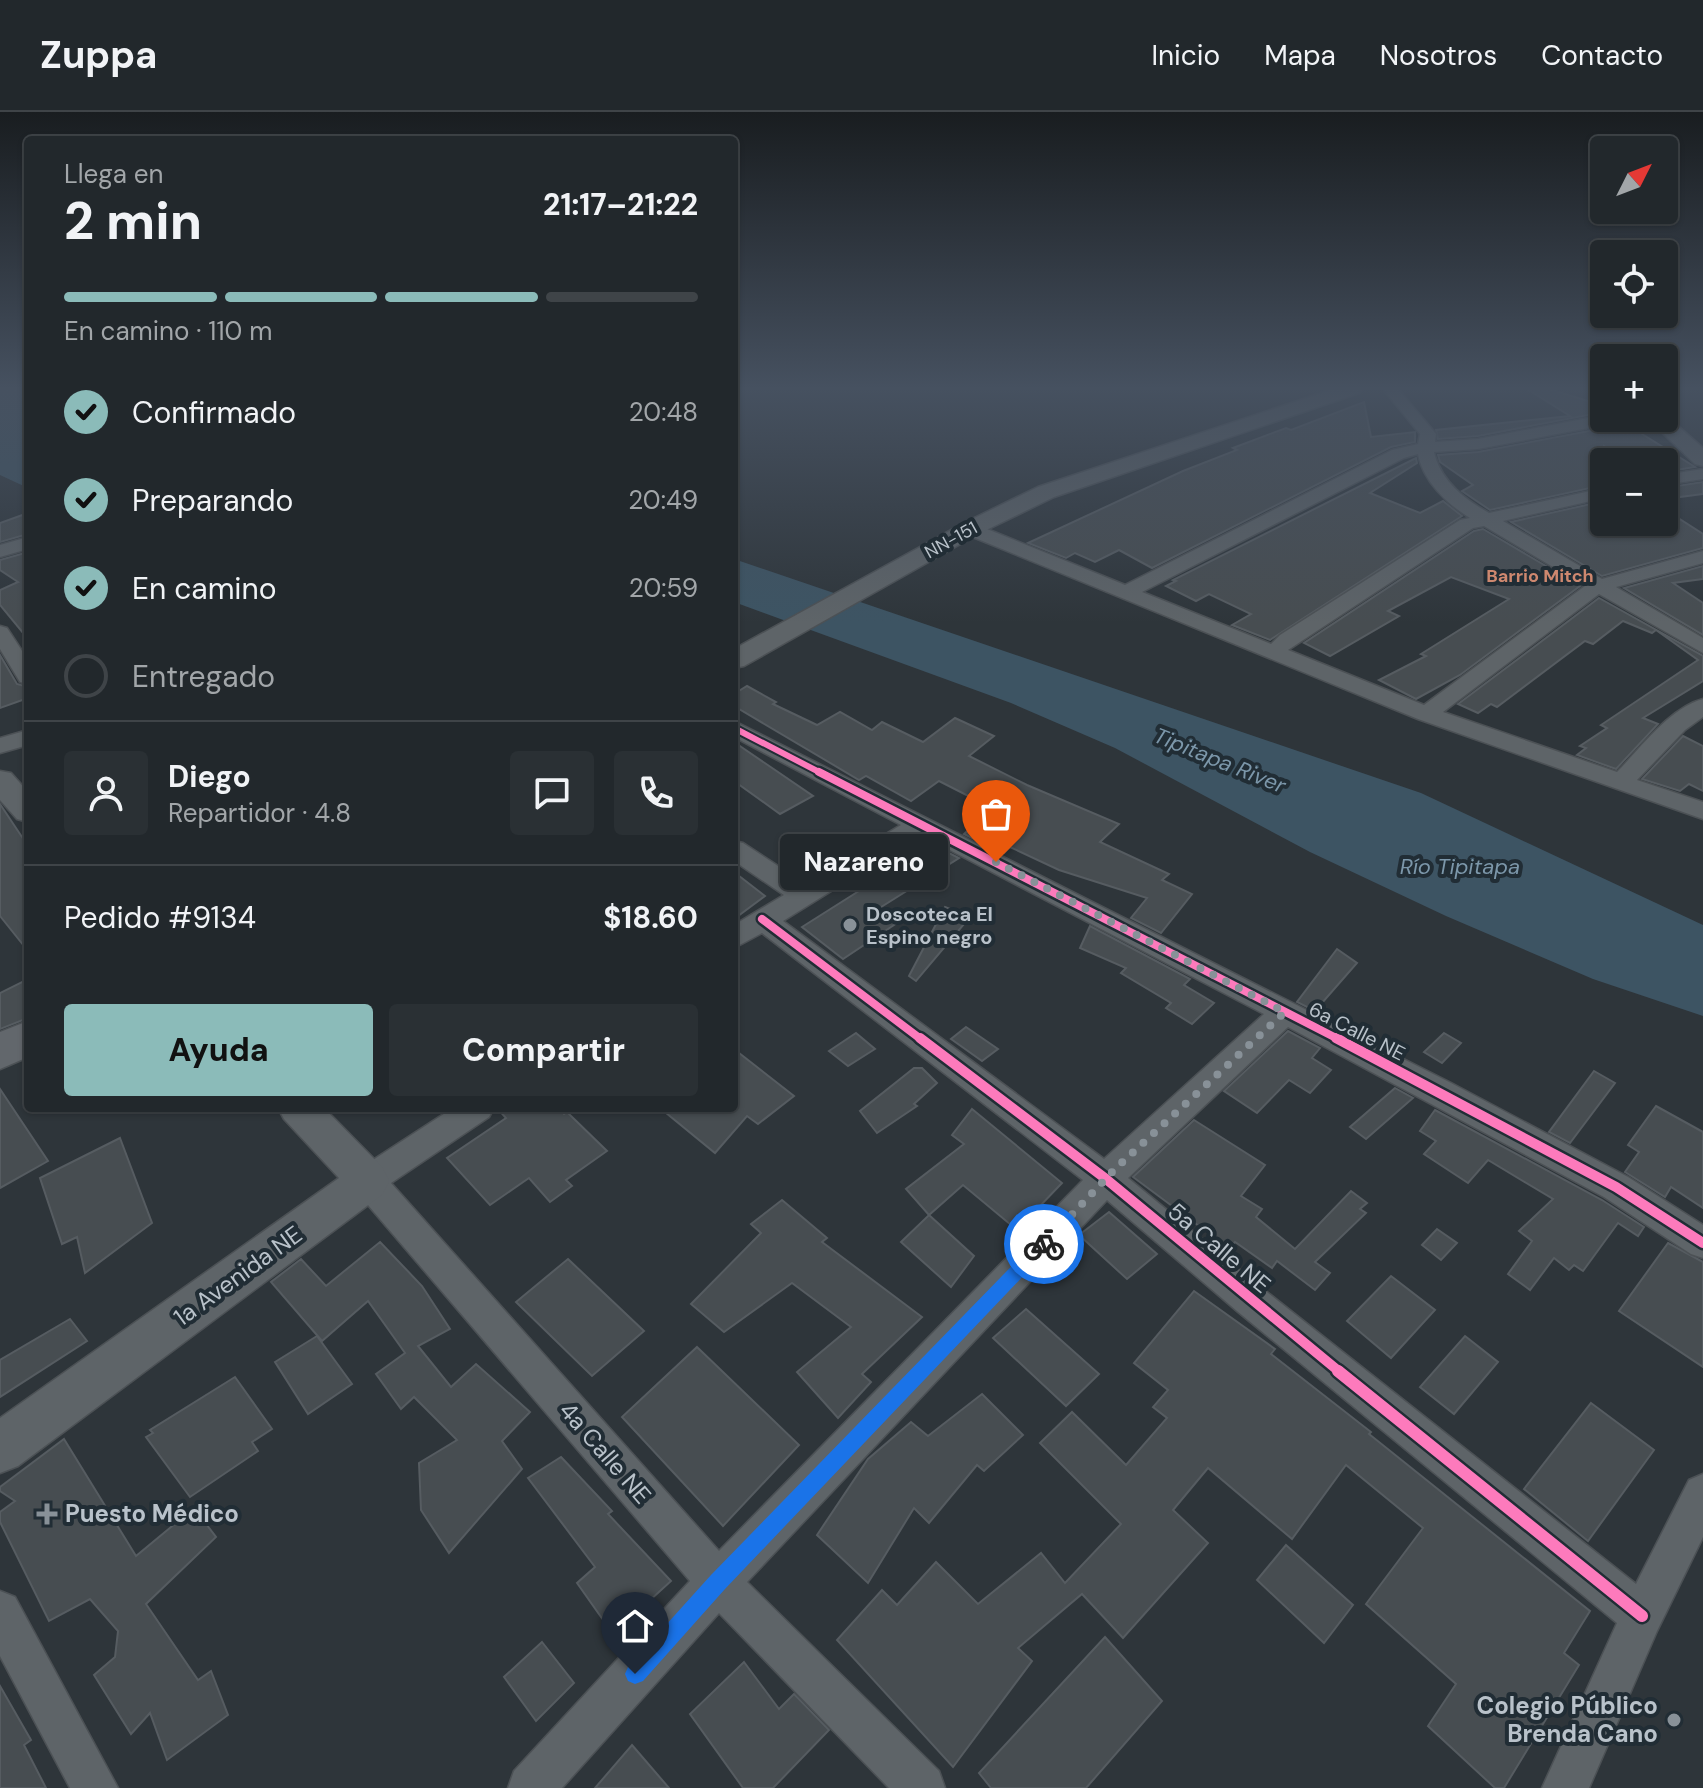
<!DOCTYPE html>
<html lang="es">
<head>
<meta charset="utf-8">
<style>
	:root { --surface:#22282c; --page:#2a3034; --text:#f1f3f6; --muted:#a2a6a9; --line:#3f4448; --accent:#8bbbb9 }
	body { margin:0; font-family:"DM Sans",sans-serif; background:var(--page); color:var(--text); height:100vh; display:flex; flex-direction:column; font-size:30px; white-space:nowrap }
	* { box-sizing:border-box; margin:0 }
	p { font-size:26px; color:var(--muted) }
	.icon { flex:none; width:44px; height:44px; fill:none; stroke:currentColor; stroke-width:2; stroke-linecap:round; stroke-linejoin:round }
	.map { position:relative; flex:1; overflow:hidden }
	.details { position:absolute; left:24px; top:24px; width:714px; height:976px; display:flex; flex-direction:column; background:var(--surface); border-radius:8px; box-shadow:0 2px 6px #0004,0 0 0 2px var(--line) }
	.details>* { flex:none }
	.needle { width:52px; rotate:48deg }
	.fabs { position:absolute; left:1590px; top:24px; display:grid; gap:16px }
	.fabs a { display:grid; place-items:center; width:88px; height:88px; border-radius:8px; background:var(--surface); box-shadow:0 2px 6px #0004,0 0 0 2px var(--line); font-size:40px }
	.pin { position:absolute; display:grid; place-items:center; width:68px; height:68px; color:#fff; margin:-82px -34px; border-radius:50% 50% 50% 0; rotate:-45deg; box-shadow:0 0 8px #0007 }
	.pin .icon { rotate:45deg }
	.courier { position:absolute; display:grid; place-items:center; width:80px; height:80px; margin:-40px; border:6px solid #1a73e8; border-radius:50%; background:#fff; color:#222; box-shadow:0 2px 10px #0007 }
	.bubble { position:absolute; height:56px; border-radius:8px; background:var(--surface); box-shadow:0 2px 6px #0004,0 0 0 2px var(--line); font-size:26px; font-weight:800; line-height:56px; text-align:center }
	.summary em { font-style:normal; font-weight:800 }
	.summary div { display:flex; flex-direction:column-reverse }
	.summary { display:flex; align-items:center; justify-content:space-between; height:136px; padding:0 40px }
	h1 { font-size:52px; font-weight:800; line-height:60px }
	.bar { display:grid; grid-template-columns:repeat(4,1fr); gap:12px 8px; align-content:center; height:96px; padding:0 40px }
	.bar i { height:10px; border-radius:6px; background:var(--line) }
	.bar .on { background:var(--accent) }
	.bar p { grid-column:span 4 }
	.line { display:flex; align-items:center; gap:20px; padding:0 40px; border-top:2px solid var(--line) }
	.line div { flex:1 }
	.round { display:grid; place-items:center; flex:none; width:84px; height:84px; border-radius:8px; background:var(--page) }
	ol { padding:0 40px; list-style:none }
	li { display:flex; align-items:center; gap:24px; height:88px }
	li p { margin-inline-start:auto }
	li .icon { padding:8px; border-radius:50%; background:var(--accent); color:#111; stroke-width:4 }
	li:last-child { color:var(--muted) }
	li i { width:44px; height:44px; border:4px solid var(--line); border-radius:50% }
	.button { display:flex; gap:16px; margin-top:auto; padding:16px 40px }
	.button a { flex:1; height:92px; border-radius:8px; background:var(--accent); color:#111; font-size:32px; font-weight:800; line-height:92px; text-align:center }
	.button a+a { background:var(--page); color:var(--text) }
	header { display:flex; align-items:center; gap:48px; box-sizing:border-box; height:112px; padding:0 40px; background:var(--surface); border-bottom:2px solid var(--line) }
	header strong { font-size:38px }
	nav { display:flex; gap:44px; margin-inline-start:auto; font-size:28px }
	.map>svg:first-child { display:block }
</style>
</head>
<body>
<header>
<strong>Zuppa</strong>
<nav><a>Inicio</a><a>Mapa</a><a>Nosotros</a><a>Contacto</a></nav>
</header>
<div class="map">
<svg width="1703" height="1676" viewBox="0 0 1703 1676">
	<rect width="100%" height="100%" fill="#2e353a"/>
	<g fill="#3d5463">
		<path d="M0,277H28V376L0,363Z"/>
		<path d="M734,447L1421,681L1703,813V904L1593,867L1446,804L1310,740L1115,636L1011,591L734,490Z"/>
	</g>
	<g fill="#474d51" stroke="#565c61" stroke-width="2">
		<path d="M1527,277H1549L1604,294V300L1478,324L1438,327L1436,318L1570,304Z"/>
		<path d="M1364,290L1371,325L1415,320V330L1391,335L1152,456L1119,438L1095,450L1075,441L1066,446L1028,431L1183,359L1237,338L1233,336L1286,316L1291,318Z"/>
		<path d="M1626,312L1695,355L1664,360V350H1631L1604,334V373L1490,398L1462,379L1473,373L1440,350L1438,343L1478,340Z"/>
		<path d="M1416,346L1417,351L1370,381L1420,401L1443,389L1462,404L1270,528L1232,513L1251,502L1209,482L1196,489L1166,474L1176,469L1173,468Z"/>
		<path d="M1703,370V382L1664,387V376Z"/>
		<path d="M1604,389V416L1644,410L1664,424V397L1703,422V436L1602,464L1511,410Z"/>
		<path d="M28,401V422L0,430V411Z"/>
		<path d="M1483,417L1580,474L1460,563L1416,587L1379,568L1426,544L1421,542L1509,487L1451,465L1388,499L1399,504L1330,544L1304,531L1474,419Z"/>
		<path d="M28,440V527L0,493V478L18,470L0,458V448Z"/>
		<path d="M1703,454V467L1673,471L1703,491V523L1624,476Z"/>
		<path d="M1599,486L1703,544V569L1643,606L1658,612L1616,657L1577,643L1586,636L1580,634L1607,616L1601,613L1698,548L1656,518L1652,521L1623,509L1593,532L1585,529L1497,595L1491,592L1478,601L1458,592Z"/>
		<path d="M0,543L17,572L28,575V586L0,596Z"/>
		<path d="M747,574L776,590L773,592L817,613L840,600L872,618L882,610L923,630L955,606L994,624L969,644L1027,673L1119,712L1100,730L1169,762L1162,768L1192,782L1161,821L1131,806L1147,786L1059,758L1010,735L1004,741L998,739L964,722L992,696L939,669L911,689L866,664L859,668L734,594V582Z"/>
		<path d="M1683,624L1703,634V679L1689,672L1680,679L1642,667Z"/>
		<path d="M734,630L813,684L780,702L734,669Z"/>
		<path d="M0,692L28,734V839L0,804Z"/>
		<path d="M923,736L939,744L945,739L959,746L878,797L897,811L843,847L802,815L862,777L854,772L879,753L897,743L907,750Z"/>
		<path d="M734,760L765,784L734,807Z"/>
		<path d="M945,795L970,805L916,869L909,864Z"/>
		<path d="M1090,814L1190,867L1184,873L1214,891L1192,912L1166,896L1171,891L1121,861L1126,856L1080,836Z"/>
		<path d="M1337,837L1357,851L1315,899L1297,890Z"/>
		<path d="M28,867V906L0,917V881Z"/>
		<path d="M966,915L998,937L982,949L951,927Z"/>
		<path d="M1288,919L1320,936L1312,946L1331,958L1310,981L1289,968L1257,1001L1224,979Z"/>
		<path d="M856,921L875,937L848,954L829,939Z"/>
		<path d="M1444,921L1461,931L1442,951L1424,940Z"/>
		<path d="M734,937L794,984L758,1012L747,1004L715,1041L660,996H734Z"/>
		<path d="M914,956H922L937,971L914,992L917,994L877,1021L860,999Z"/>
		<path d="M1594,959L1615,971L1570,1031L1549,1020Z"/>
		<path d="M1395,976L1413,986L1366,1027L1350,1015Z"/>
		<path d="M0,977L48,1049L0,1076Z"/>
		<path d="M1656,994L1703,1020V1096L1671,1075L1665,1085L1625,1060L1639,1040L1628,1033Z"/>
		<path d="M497,996H558L564,1002L567,1000L607,1039L566,1068L572,1074L550,1090L529,1066L490,1093L447,1046L506,1006Z"/>
		<path d="M972,997L1062,1071L1017,1118L963,1073L929,1103L906,1077L964,1032L952,1023Z"/>
		<path d="M1435,998L1602,1088L1644,1115L1638,1124L1618,1111L1583,1159L1574,1153L1569,1158L1554,1146L1530,1178L1508,1162L1532,1129L1519,1119L1553,1087L1488,1048L1468,1071L1424,1042L1436,1029L1420,1019Z"/>
		<path d="M1194,1008L1265,1053L1241,1084L1262,1097L1256,1105L1295,1137L1351,1079L1367,1091L1360,1097L1366,1101L1315,1150L1330,1161L1315,1178L1277,1149L1272,1156L1235,1130L1230,1137L1133,1065Z"/>
		<path d="M120,1026L152,1111L85,1161L77,1125L62,1132L40,1066Z"/>
		<path d="M782,1088L827,1126L822,1130L922,1205L862,1262L871,1270L838,1306L797,1260L851,1215L792,1171L724,1220L691,1192L761,1121L751,1112Z"/>
		<path d="M1109,1100L1157,1142L1127,1167L1079,1123Z"/>
		<path d="M929,1103L974,1144L951,1175L901,1130Z"/>
		<path d="M1437,1117L1457,1131L1441,1148L1422,1133Z"/>
		<path d="M380,1130L422,1174L450,1217L418,1234L451,1275L476,1252L530,1300L502,1329L522,1357L449,1441L421,1398L419,1351L457,1328L414,1285L401,1297L376,1262L405,1241L368,1189L322,1229L271,1170L301,1147L326,1174Z"/>
		<path d="M1668,1131L1703,1150V1255L1619,1199Z"/>
		<path d="M568,1147L644,1219L592,1264L516,1190Z"/>
		<path d="M1391,1164L1435,1198L1391,1246L1347,1209Z"/>
		<path d="M1194,1179L1275,1237L1271,1242L1371,1320L1369,1322L1590,1499L1564,1541L1579,1553L1504,1676H1495L1428,1614L1456,1572L1366,1492L1423,1416L1346,1353L1292,1427L1208,1356L1173,1398L1208,1431L1123,1526L1082,1482L1018,1536L1032,1549L953,1655L837,1528L882,1478L897,1493L936,1450L978,1492L1041,1441L1065,1471L1121,1412L1040,1331L1072,1300L1126,1353L1167,1306L1153,1295L1168,1278L1134,1251Z"/>
		<path d="M1026,1197L1099,1262L1066,1294L993,1226Z"/>
		<path d="M70,1207L87,1229L0,1285V1248Z"/>
		<path d="M317,1224L352,1272L308,1302L275,1250Z"/>
		<path d="M1465,1224L1498,1250L1454,1302L1420,1275Z"/>
		<path d="M697,1235L799,1333L723,1414L622,1305Z"/>
		<path d="M235,1265L272,1317L252,1330L258,1339L190,1385L146,1325L153,1321L150,1318Z"/>
		<path d="M982,1282L1023,1323L984,1359L977,1353L929,1411L914,1396L868,1471L817,1423L868,1347L911,1310L928,1324Z"/>
		<path d="M1591,1291L1654,1338L1588,1429L1524,1377Z"/>
		<path d="M64,1327L136,1444L194,1396L216,1425L146,1492L198,1568L211,1559L228,1603L167,1648L150,1601L131,1622L94,1563L115,1545L118,1519L90,1487L49,1509L0,1410V1400L15,1389L0,1379V1375Z"/>
		<path d="M561,1345L612,1399L608,1402L671,1469L613,1522L577,1471L595,1455L528,1366Z"/>
		<path d="M1286,1433L1353,1493L1324,1531L1257,1468Z"/>
		<path d="M1105,1525L1162,1589L1086,1676H991L979,1661Z"/>
		<path d="M542,1530L574,1571L536,1609L504,1565Z"/>
		<path d="M744,1550L779,1597L794,1582L829,1618L773,1676H743L690,1602Z"/>
		<path d="M0,1574L31,1628L24,1633L46,1676H0Z"/>
		<path d="M632,1633L669,1676H595Z"/>
	</g>
	<g fill="none" stroke-linecap="round" stroke-linejoin="round">
		<g stroke="#4c5155" stroke-width="3">
			<g id="minor">
				<path d="M1383,277H1398L1436,322L1435,330L1478,327L1604,303V306H1623L1615,311L1478,337L1434,340L1435,344C1443,371 1466,388 1489,401L1604,376V386L1503,409L1602,467L1703,439V451L1616,475L1703,526V541L1599,482L1443,600L1617,660C1640,637 1669,596 1703,587V605L1685,618L1637,668L1703,690V707L1418,607L963,421L961,417L970,411L977,413L1125,473L1392,338L1418,332L1420,322ZM1418,342C1423,369 1447,392 1470,406L1460,408L1280,523L1271,532L1142,480L1404,346ZM1484,414L1585,474L1424,593L1288,538L1473,416Z"/>
				<path d="M1703,357V367L1664,373V363Z"/>
				<path d="M28,425V437L0,445V433Z"/>
				<path d="M0,514L7,516L28,548V572L20,570L0,537Z"/>
				<path d="M734,609L1451,971L1628,1065L1703,1113V1146L1691,1142L1604,1085L1288,915L1128,1066L1263,1177L1636,1472L1689,1368L1703,1362V1425L1657,1519L1589,1676H1542L1617,1511L1237,1199L1107,1088L747,1470L939,1659L945,1676H889L719,1501L562,1676H508L514,1659L690,1469L356,1079L351,1069L356,1059L453,996H494L489,1005L391,1071L719,1439L1083,1068L762,821L734,836V813L784,783L734,749V729L743,731L804,771L901,713L734,625ZM921,723L1264,902L1104,1047L783,809Z"/>
				<path d="M28,618V633L0,641V626Z"/>
				<path d="M0,1479L15,1485L118,1676H70L0,1544Z"/>
			</g>
		</g>
		<g stroke="#4c5155" stroke-width="3">
			<g id="tertiary">
				<path d="M1334,277H1362L1359,281L1054,385L978,422L744,554L734,556V537L962,412L1038,375Z"/>
				<path d="M1664,302L1703,336V354L1695,352L1647,306H1664Z"/>
				<path d="M0,659L11,661L28,680V710L17,707L0,688Z"/>
				<path d="M278,996H324L383,1056L389,1069L383,1082L18,1354L0,1361V1306L339,1066L284,1007Z"/>
			</g>
		</g>
		<g stroke="#4c5155" stroke-width="3">
			<path id="secondary" d="M28,909V945L0,957V920Z"/>
		</g>
		<use href="#minor" fill="#5e6468" fill-rule="evenodd"/>
		<use href="#tertiary" fill="#5e6468" fill-rule="evenodd"/>
		<use href="#secondary" fill="#62676c" fill-rule="evenodd"/>
		<g stroke="#212d35" stroke-width="10">
			<path id="cycleway-far3" d="M734,616L823,662"/>
		</g>
		<g stroke="#212d35" stroke-width="13">
			<g id="cycleway-far2">
				<path d="M819,660L1340,928"/>
				<path d="M762,807L922,928"/>
			</g>
		</g>
		<g stroke="#212d35" stroke-width="15">
			<g id="cycleway-far1">
				<path d="M920,926L1106,1067L1341,1261"/>
				<path d="M1336,926L1616,1075L1703,1131"/>
			</g>
		</g>
		<g stroke="#212d35" stroke-width="17">
			<path id="cycleway" d="M1338,1259L1642,1504"/>
		</g>
		<use href="#cycleway-far3" stroke="#fd7abc" stroke-width="6"/>
		<use href="#cycleway-far2" stroke="#fd7abc" stroke-width="8"/>
		<use href="#cycleway-far1" stroke="#fd7abc" stroke-width="10"/>
		<use href="#cycleway" stroke="#fd7abc" stroke-width="12"/>
	</g>
	<linearGradient id="sky" x2="0" y2="1"><stop stop-color="#191d20"/><stop offset="0.54" stop-color="#465160"/><stop offset="1" stop-color="#465160" stop-opacity="0"/></linearGradient>
	<rect width="1703" height="511" fill="url(#sky)"/>
	<path fill="#1a73e8" d="M1044,1125L1049,1127V1137L725,1477L643,1569L635,1572L628,1569L625,1562L628,1555L711,1463L1038,1127Z"/>
	<g fill="none" stroke-linecap="round" stroke-linejoin="round">
		<path stroke="#889198" stroke-width="8" stroke-dasharray="0 14.4" d="M996,750L1285,900L1115,1057L1044,1132"/>
	</g>
	<g fill="#889198" stroke="#212d35" stroke-width="3">
		<circle cx="850" cy="813" r="8"/>
		<path d="M43 1390h8v8h8v8h-8v8h-8v-8h-8v-8h8z"/>
		<circle cx="1674" cy="1608" r="8"/>
	</g>
	<g text-anchor="middle" stroke-width="8" stroke-linejoin="round" paint-order="stroke">
		<g font-size="18" fill="#b9c2ca" stroke="#212d35">
			<text transform="translate(951 428) rotate(-29)" y="6">NN-151</text>
		</g>
		<g font-size="18" font-weight="bold" fill="#ce886f" stroke="#212d35">
			<text x="1540" y="470">Barrio Mitch</text>
		</g>
		<g font-size="20" font-weight="bold" fill="#b9c2ca" stroke="#212d35" text-anchor="start">
			<text x="866" y="809">Doscoteca El<tspan x="866" dy="23">Espino negro</tspan></text>
		</g>
		<g font-size="20" fill="#b9c2ca" stroke="#212d35">
			<text transform="translate(1357 919) rotate(27)" y="7">6a Calle NE</text>
		</g>
		<g font-size="22" font-style="italic" fill="#7c97aa" stroke="#212d35">
			<text transform="translate(1220 648) rotate(22)" y="8">Tipitapa River</text>
			<text x="1460" y="762">Río Tipitapa</text>
		</g>
		<g font-size="24" fill="#b9c2ca" stroke="#212d35">
			<text transform="translate(1219 1136) rotate(40)" y="8">5a Calle NE</text>
			<text transform="translate(238 1164) rotate(-36)" y="8">1a Avenida NE</text>
			<text transform="translate(605 1341) rotate(49)" y="8">4a Calle NE</text>
		</g>
		<g font-size="24" font-weight="bold" fill="#b9c2ca" stroke="#212d35" text-anchor="start">
			<text x="65" y="1410">Puesto Médico</text>
			<text x="1658" y="1602" text-anchor="end">Colegio Público<tspan x="1658" dy="28">Brenda Cano</tspan></text>
		</g>
	</g>
</svg>
<div class="fabs">
<a><svg class="needle" viewBox="-14 -14 28 28"><path d="M0-13l5 13h-10z" fill="#e53935"/><path d="M0 13l5-13h-10z" fill="#a2a6a9"/></svg></a>
<a><svg class="icon" aria-label="locate" viewBox="0 0 24 24"><circle cx="12" cy="12" r="6"/><path d="M12 2v4M12 18v4M2 12h4M18 12h4"/></svg></a>
<a>+</a>
<a>−</a>
</div>
<div class="pin" style="left:996px;top:750px;background:#ea580c"><svg class="icon" aria-label="bag" viewBox="0 0 24 24"><path d="M5 8h14l-1 12H6zM9 8a3 3 0 0 1 6 0"/></svg></div>
<div class="pin" style="left:635px;top:1562px;background:#1f2937"><svg class="icon" aria-label="home" viewBox="0 0 24 24"><path d="M3 11l9-7 9 7M6 9v11h12V9"/></svg></div>
<div class="courier" style="left:1044px;top:1132px"><svg class="icon" aria-label="bike" viewBox="0 0 24 24"><circle cx="6" cy="16" r="4"/><circle cx="18" cy="16" r="4"/><path d="M6 16l4-8h5l3 8M10 8l3 8H6M13 5h3"/></svg></div>
<div class="bubble" style="left:780px;top:722px;width:168px">Nazareno</div>
<section class="details">
<div class="summary"><div><h1>2 min</h1><p>Llega en</p></div><em>21:17–21:22</em></div>
<div class="bar"><i class="on"></i><i class="on"></i><i class="on"></i><i></i><p>En camino · 110 m</p></div>
<ol>
<li><svg class="icon" aria-label="check" viewBox="0 0 24 24"><path d="M5 12l5 5 9-10"/></svg>Confirmado<p>20:48</p></li>
<li><svg class="icon" aria-label="check" viewBox="0 0 24 24"><path d="M5 12l5 5 9-10"/></svg>Preparando<p>20:49</p></li>
<li><svg class="icon" aria-label="check" viewBox="0 0 24 24"><path d="M5 12l5 5 9-10"/></svg>En camino<p>20:59</p></li>
<li><i></i>Entregado</li>
</ol>
<div class="line" style="height:144px"><a class="round"><svg class="icon" aria-label="person" viewBox="0 0 24 24"><circle cx="12" cy="8" r="4"/><path d="M4 21q1-7 8-7t8 7"/></svg></a><div><b>Diego</b><p>Repartidor · 4.8</p></div><a class="round"><svg class="icon" aria-label="chat" viewBox="0 0 24 24"><path d="M4 5h16v11H9l-5 4z"/></svg></a><a class="round"><svg class="icon" aria-label="phone" viewBox="0 0 24 24"><path d="M5 4h4l2 5-3 2q2 4 5 5l2-3 5 2v4C11 20 4 13 5 4z"/></svg></a></div>
<div class="line" style="height:104px"><div>Pedido #9134</div><b>$18.60</b></div>
<div class="button"><a>Ayuda</a><a>Compartir</a></div>
</section>
</div>
</body>
</html>
